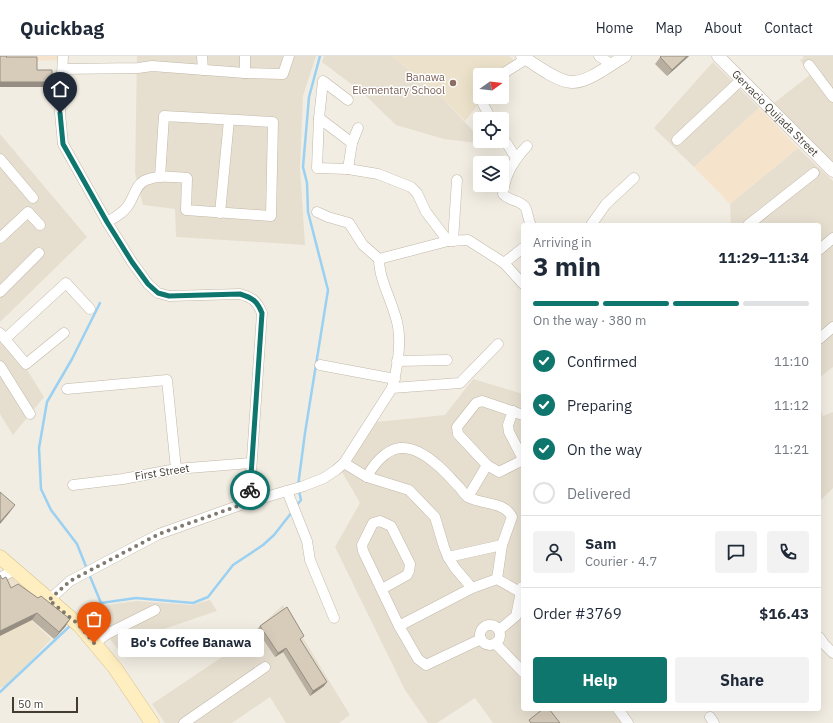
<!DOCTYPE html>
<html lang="en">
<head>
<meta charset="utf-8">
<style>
	:root { --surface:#fff; --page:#f2f2f3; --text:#1f2937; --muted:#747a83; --line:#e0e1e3; --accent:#0f766e }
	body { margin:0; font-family:"IBM Plex Sans",sans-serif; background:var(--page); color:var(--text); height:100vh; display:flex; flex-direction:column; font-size:15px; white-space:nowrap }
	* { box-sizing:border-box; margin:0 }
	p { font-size:13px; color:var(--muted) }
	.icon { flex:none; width:22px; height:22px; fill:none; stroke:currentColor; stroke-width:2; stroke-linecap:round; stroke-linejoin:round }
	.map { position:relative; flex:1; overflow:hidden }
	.details { position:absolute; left:521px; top:167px; width:300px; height:488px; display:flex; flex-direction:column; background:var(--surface); border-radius:4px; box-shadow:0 4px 16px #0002 }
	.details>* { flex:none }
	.needle { width:26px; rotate:75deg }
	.tools { position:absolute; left:473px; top:12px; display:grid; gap:8px }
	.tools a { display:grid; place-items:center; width:36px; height:36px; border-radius:4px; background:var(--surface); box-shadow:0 4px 16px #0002; font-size:20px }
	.scale { position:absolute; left:12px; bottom:10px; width:66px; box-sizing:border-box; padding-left:4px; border:2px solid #443c32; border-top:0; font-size:11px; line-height:14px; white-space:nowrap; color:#443c32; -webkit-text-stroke:3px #fff; paint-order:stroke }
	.pin { position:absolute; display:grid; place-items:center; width:34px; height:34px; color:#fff; margin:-41px -17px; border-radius:50% 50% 50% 0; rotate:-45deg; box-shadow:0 0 4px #0007 }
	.pin .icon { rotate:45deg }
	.courier { position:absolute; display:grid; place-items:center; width:40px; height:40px; margin:-20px; border:3px solid #0f766e; border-radius:50%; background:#fff; color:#222; box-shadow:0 1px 5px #0007 }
	.bubble { position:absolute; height:28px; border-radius:4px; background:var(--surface); box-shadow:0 4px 16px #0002; font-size:13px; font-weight:800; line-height:28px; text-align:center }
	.summary em { font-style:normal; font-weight:800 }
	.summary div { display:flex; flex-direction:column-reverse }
	.summary { display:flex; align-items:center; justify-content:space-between; height:68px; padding:0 12px }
	h1 { font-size:26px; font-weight:800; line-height:30px }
	.bar { display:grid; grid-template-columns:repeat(4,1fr); gap:6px 4px; align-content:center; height:48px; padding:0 12px }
	.bar i { height:5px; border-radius:3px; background:var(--line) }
	.bar .selected { background:var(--accent) }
	.bar p { grid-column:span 4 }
	.line { display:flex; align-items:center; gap:10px; padding:0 12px; border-top:1px solid var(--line) }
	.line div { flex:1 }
	.round { display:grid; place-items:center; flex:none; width:42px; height:42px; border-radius:4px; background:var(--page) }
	ol { padding:0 12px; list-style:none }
	li { display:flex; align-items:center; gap:12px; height:44px }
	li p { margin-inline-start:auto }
	li .icon { padding:4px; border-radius:50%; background:var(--accent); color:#fff; stroke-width:4 }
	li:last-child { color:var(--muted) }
	li i { width:22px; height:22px; border:2px solid var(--line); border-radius:50% }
	.action { display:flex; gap:8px; margin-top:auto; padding:8px 12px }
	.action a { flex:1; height:46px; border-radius:4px; background:var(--accent); color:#fff; font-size:16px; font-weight:800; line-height:46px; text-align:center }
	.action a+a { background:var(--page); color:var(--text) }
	header { display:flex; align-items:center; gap:24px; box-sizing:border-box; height:56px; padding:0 20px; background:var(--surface); border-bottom:1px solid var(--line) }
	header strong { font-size:19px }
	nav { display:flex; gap:22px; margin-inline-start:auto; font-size:14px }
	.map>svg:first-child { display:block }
</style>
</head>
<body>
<header>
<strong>Quickbag</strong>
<nav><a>Home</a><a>Map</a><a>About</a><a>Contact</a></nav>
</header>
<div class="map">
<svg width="833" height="667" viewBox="0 0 833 667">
	<rect width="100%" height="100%" fill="#f2ede2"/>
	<g fill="#e6dfd0">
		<path d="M137,0H316L303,40L300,111L305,189L176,181L175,153L143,149L135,117Z"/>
		<path d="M324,0H391L436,35L475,77L477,87L444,83L396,69L363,37L322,6Z"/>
		<path d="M803,0H833V108L774,47L810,19L800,4L804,2Z"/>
		<path d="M713,6L759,52L694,111L654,72Z"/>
		<path d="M0,78L87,181L0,266Z"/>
		<path d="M798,92L833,125V311L819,322V169H731L730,148Z"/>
		<path d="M0,277L26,312L44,341L13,379L0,358Z"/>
		<path d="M473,323L523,338V653H611L622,667H493L475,642L437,667H428L405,634L335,491L360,447L342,416L376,366L445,359Z"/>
		<path d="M819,348L823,360L833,356V432L819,446Z"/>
		<path d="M210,544L217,555L146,579L119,594L89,558L98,550L137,545L192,549Z"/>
		<path d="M283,549L350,659L339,667H286L270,641L232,667H165L152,648L237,591Z"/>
	</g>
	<g fill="#f6e3cb">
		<path d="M10,0H59V4L9,6Z"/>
		<path d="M759,52L798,92L730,148L694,111Z"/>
	</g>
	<g fill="#ece2cb">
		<path d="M391,0H509L514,4L502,19H480V41H484L465,65L436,35Z"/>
		<path d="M11,521L37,545L24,557L51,583L27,609L7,629L0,632V527Z"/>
	</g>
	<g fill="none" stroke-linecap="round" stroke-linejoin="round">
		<g stroke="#9ad1f3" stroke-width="2.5">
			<path d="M298,430L305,377L328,234L308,156L307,127L303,111L309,41L320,0"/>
			<path d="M296,450L301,444L299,435"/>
			<path d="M87,513L77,488L51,454L41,433L39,392L47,346L72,303L100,247"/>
			<path d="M89,518L101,547"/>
			<path d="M79,562L88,553L101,547L136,542L193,547L208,541L233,509L263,489L274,479L292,456"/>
			<path d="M0,636L72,568"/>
		</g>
		<g stroke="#c1b7a7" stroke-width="11">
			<g id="minor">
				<path d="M63,0L60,57L63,88L107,166L132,206L148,228L158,237L169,240L240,238C253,242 257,245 262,257L249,446"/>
				<path d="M202,0L203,14"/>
				<path d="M245,0V17"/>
				<path d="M599,0L611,8"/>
				<path d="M809,9L833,41"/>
				<path d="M63,13L138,12L152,10L245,17L283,18L289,0"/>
				<path d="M502,21L507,15L526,3"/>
				<path d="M486,41L483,46V48L491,63"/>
				<path d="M348,44L323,25L319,62L317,112L348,113L378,118L411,131L417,137L426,156L448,185"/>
				<path d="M319,62L352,87"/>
				<path d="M502,80L516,102"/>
				<path d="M677,84L741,24"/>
				<path d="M527,90C514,104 505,118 503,138C509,145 520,144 525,151C528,156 528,164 531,169"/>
				<path d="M0,103L33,142"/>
				<path d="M348,113L352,87L358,72"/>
				<path d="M317,156L328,161L349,167L363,189L379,203"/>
				<path d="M220,157L229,64"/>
				<path d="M107,166C114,162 122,158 127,151C134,143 135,128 146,124C159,119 173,121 187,122L186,154L271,160L273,66L164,60L160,121"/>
				<path d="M591,169L606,148L634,122"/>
				<path d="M748,169L814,117"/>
				<path d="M0,182L28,156L40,169"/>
				<path d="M453,185L457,124"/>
				<path d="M819,194L833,182"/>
				<path d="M504,207L523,192"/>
				<path d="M0,236L39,197"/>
				<path d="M0,277L26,308L64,277"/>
				<path d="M5,283L66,227L90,253"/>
				<path d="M819,283L833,271"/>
				<path d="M397,305L447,304"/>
				<path d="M320,309L395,323"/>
				<path d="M0,310L30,358"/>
				<path d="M392,332L460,327L498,288"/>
				<path d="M67,333L167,324L176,413"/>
				<path d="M513,355L508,369L509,376L523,403"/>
				<path d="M523,359L482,345L476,347L457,371L458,378L487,409L499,416L523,404"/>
				<path d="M344,407L367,421L409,434L435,461L444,491L448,501L455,512L472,532"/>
				<path d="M367,421C373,409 385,394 400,392C413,391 427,400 436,408C445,415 452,424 460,432C462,435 465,439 468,441C482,449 504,445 512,461L502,489L497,523"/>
				<path d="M73,429L123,423L176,413L251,407"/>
				<path d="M287,435L307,485L310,504L334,562"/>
				<path d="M468,441L487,409"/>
				<path d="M448,501L502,489"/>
				<path d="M0,522L14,514"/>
				<path d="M382,533L407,519L409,515L410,508L391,470L380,465L373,467L362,489L363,495L399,570L418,603L426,609L481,583"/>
				<path d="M49,544L70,525L159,478L249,446L304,430L324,422L336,414L344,407L392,332C398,310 403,281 395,259C390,241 379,222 379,203L448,185L468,184L504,207L523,228"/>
				<circle cx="490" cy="579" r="10"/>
				<path d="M399,570L472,532L497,523L520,536"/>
				<path d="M499,574L516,560L522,531"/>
				<path d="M819,581L824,588L833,597"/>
				<path d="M95,587L107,578L155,554"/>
				<path d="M495,587L523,616"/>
				<path d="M618,653L628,667"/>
				<path d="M710,661L714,667"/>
				<path d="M184,667L265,611"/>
			</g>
		</g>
		<g stroke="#c1b7a7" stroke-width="13">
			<g id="tertiary">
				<path d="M522,0C534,8 559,27 573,26C589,26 611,8 625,0"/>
				<path id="s1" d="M718,0L833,115"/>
			</g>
		</g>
		<g stroke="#d8c391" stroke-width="15">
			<path id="secondary" d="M0,501L80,570L115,612L152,667"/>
		</g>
		<use href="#minor" stroke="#fff" stroke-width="10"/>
		<use href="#tertiary" stroke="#fff" stroke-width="12"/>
		<use href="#secondary" stroke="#ffeebf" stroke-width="14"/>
	</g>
	<g fill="#b9afa0">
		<path d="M661,0H689L667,20L655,8Z"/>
		<path d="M2,523L11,532L38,542L70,563L65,571L54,583L32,564Z"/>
		<path d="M260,570L301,584L324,630L310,640L283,596L275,601L257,574Z"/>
	</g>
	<g fill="#968e82">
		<path d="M687,0H689L667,20L672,14Z"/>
		<path d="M0,26H52L48,31H0Z"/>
		<path d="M15,449L10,456L0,468V466Z"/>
		<path d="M37,557L32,564L0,580V575Z"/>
		<path d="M70,563L65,571L54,583L59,576Z"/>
		<path d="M286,592L283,596L275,601L278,597Z"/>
		<path d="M327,626L324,630L310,640L313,635Z"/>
	</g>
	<g fill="#d7cbba" stroke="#968e82">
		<path d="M0,0H7L6,1H37V14H52V26H0V28Z"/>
		<path d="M661,0H687L672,14L660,1Z"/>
		<path d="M0,436L15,449L0,466Z"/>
		<path d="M0,519L2,523L6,521L11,532L18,528L38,542L41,540L70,563L59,576L37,557L0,575Z"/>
		<path d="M287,551L304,580L300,583L327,626L313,635L286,592L278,597L260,570Z"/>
		<path d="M543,653H549L560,667H531L529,664Z"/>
	</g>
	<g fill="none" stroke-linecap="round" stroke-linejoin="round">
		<path stroke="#817a70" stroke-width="4" stroke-dasharray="0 7.2" d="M94,587L78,568L49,544L70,525L159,478L249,446L250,434"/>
		<path stroke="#0f766e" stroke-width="5" d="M60,57L63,88L107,166L132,206L148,228L158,237L169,240L240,238C253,242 257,245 262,257L250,434"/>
	</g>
	<circle fill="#8d6e63" stroke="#fff" stroke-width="1.5" cx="453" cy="27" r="4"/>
	<g text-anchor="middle" stroke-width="3" stroke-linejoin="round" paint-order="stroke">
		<g font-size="11" fill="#785e54" stroke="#fff" text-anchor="end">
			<text x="445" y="25">Banawa<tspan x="445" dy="13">Elementary School</tspan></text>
		</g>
		<g font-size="11" fill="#443c32" stroke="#fff">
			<text dy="4" stroke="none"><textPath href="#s1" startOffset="81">Gervacio Quijada Street</textPath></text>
			<text transform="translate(162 416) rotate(-9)" y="4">First Street</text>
		</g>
	</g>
</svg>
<div class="tools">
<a><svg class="needle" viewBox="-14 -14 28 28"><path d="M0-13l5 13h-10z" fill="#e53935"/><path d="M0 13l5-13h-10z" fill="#747a83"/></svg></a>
<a><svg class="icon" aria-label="locate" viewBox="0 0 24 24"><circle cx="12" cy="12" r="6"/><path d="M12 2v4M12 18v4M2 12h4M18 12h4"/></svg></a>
<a><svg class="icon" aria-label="layers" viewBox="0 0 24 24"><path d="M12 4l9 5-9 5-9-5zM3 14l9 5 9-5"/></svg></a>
</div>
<div class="scale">50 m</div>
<div class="pin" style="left:94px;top:587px;background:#ea580c"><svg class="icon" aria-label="bag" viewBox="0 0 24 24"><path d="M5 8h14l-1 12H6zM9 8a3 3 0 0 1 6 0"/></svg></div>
<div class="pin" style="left:60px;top:57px;background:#1f2937"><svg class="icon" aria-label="home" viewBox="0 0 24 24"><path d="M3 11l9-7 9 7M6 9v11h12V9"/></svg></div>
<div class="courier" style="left:250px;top:434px"><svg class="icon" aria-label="bike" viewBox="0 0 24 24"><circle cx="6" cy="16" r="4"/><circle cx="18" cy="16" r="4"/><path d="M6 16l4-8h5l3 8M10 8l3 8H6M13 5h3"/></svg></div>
<div class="bubble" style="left:118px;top:573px;width:146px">Bo's Coffee Banawa</div>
<section class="details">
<div class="summary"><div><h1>3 min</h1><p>Arriving in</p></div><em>11:29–11:34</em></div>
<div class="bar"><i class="selected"></i><i class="selected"></i><i class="selected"></i><i></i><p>On the way · 380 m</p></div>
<ol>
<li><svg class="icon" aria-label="check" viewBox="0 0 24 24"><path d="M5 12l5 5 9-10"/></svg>Confirmed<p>11:10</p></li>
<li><svg class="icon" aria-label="check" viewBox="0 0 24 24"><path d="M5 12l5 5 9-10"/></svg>Preparing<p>11:12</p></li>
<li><svg class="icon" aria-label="check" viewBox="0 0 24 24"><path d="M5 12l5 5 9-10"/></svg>On the way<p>11:21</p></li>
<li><i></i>Delivered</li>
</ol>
<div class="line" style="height:72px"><a class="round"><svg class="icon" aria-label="person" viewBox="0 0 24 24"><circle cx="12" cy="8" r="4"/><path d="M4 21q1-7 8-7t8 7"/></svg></a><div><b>Sam</b><p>Courier · 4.7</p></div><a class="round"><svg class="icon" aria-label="chat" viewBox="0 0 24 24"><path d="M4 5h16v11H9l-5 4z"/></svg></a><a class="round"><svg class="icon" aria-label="phone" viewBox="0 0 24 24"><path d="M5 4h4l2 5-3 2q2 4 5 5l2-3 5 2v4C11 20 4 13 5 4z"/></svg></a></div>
<div class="line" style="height:52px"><div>Order #3769</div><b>$16.43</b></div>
<div class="action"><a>Help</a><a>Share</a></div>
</section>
</div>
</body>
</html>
